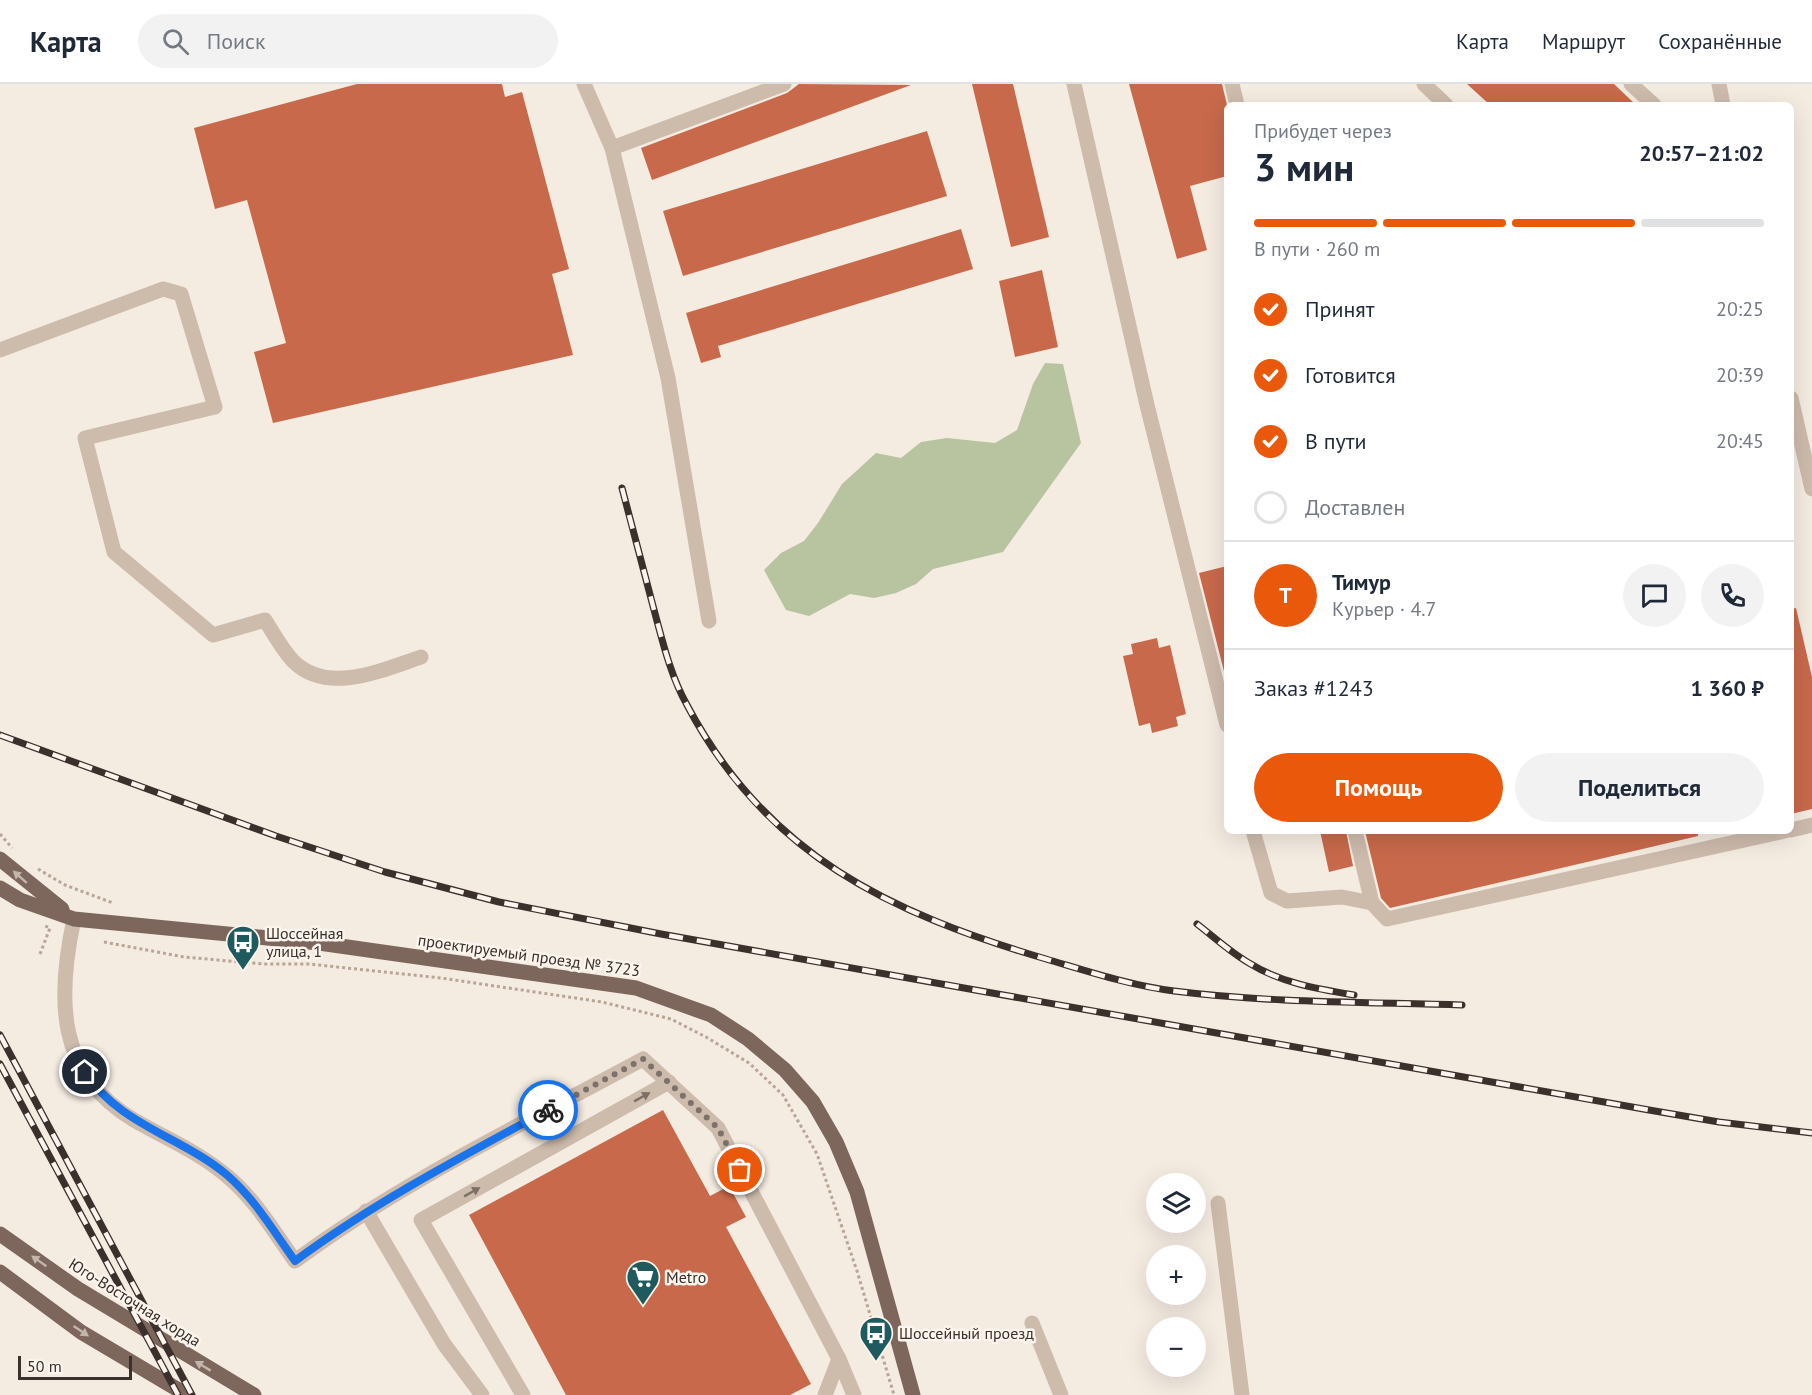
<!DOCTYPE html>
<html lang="ru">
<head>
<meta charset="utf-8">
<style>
	:root { --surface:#fff; --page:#f2f2f3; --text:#1f2937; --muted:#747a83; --line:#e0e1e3; --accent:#ea580c }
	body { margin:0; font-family:"PT Sans",sans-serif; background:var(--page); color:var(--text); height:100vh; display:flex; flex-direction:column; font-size:22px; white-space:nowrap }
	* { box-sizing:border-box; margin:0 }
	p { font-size:20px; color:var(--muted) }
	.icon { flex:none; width:33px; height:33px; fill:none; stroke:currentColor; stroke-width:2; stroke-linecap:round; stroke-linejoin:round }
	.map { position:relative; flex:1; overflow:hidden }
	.panel { position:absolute; left:1224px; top:18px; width:570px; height:732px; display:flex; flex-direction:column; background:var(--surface); border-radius:9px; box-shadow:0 6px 24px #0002 }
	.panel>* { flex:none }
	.buttons { position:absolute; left:1146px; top:1089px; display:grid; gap:12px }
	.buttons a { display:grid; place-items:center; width:60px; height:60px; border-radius:50%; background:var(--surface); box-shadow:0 6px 24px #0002; font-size:30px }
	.scale { position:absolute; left:18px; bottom:15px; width:114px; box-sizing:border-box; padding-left:6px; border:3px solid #3b302b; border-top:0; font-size:16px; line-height:21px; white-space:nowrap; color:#3b302b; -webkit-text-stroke:4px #fbf5ee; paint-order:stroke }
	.pin { position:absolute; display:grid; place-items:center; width:51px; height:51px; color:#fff; margin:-26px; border:3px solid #fff; border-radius:50%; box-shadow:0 2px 6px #0007 }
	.courier { position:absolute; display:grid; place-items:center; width:60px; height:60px; margin:-30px; border:4px solid #1a73e8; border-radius:50%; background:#fff; color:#222; box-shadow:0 2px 8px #0007 }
	.head em { font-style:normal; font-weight:700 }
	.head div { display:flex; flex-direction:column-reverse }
	.head { display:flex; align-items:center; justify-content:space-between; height:102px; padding:0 30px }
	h1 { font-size:39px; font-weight:700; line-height:45px }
	.bar { display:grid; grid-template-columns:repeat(4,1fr); gap:9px 6px; align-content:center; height:72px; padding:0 30px }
	.bar i { height:8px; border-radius:4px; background:var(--line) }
	.bar .on { background:var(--accent) }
	.bar p { grid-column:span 4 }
	.line { display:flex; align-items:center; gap:15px; padding:0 30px; border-top:2px solid var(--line) }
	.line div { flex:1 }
	.round { display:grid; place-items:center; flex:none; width:63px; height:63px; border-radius:32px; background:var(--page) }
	ol { padding:0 30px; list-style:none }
	li { display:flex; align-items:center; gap:18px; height:66px }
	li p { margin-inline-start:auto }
	li .icon { padding:6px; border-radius:50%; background:var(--accent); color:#fff; stroke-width:4 }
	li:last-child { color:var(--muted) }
	li i { width:33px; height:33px; border:3px solid var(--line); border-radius:50% }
	.button { display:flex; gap:12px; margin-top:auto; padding:12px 30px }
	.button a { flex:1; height:69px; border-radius:36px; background:var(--accent); color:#fff; font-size:24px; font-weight:700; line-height:69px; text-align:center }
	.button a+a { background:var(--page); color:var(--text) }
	header { display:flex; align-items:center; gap:36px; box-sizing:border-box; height:84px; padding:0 30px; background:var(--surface); border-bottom:2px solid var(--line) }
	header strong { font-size:28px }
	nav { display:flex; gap:33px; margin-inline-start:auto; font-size:21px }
	.search { width:420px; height:54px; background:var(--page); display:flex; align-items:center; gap:15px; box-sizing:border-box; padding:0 21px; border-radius:33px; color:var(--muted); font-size:22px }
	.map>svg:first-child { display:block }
</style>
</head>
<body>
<header>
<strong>Карта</strong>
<div class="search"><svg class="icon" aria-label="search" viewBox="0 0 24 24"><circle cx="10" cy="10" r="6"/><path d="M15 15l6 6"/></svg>Поиск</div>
<nav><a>Карта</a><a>Маршрут</a><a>Сохранённые</a></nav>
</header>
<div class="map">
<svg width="1812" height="1311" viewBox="0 0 1812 1311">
	<rect width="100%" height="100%" fill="#f4ebe1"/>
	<path fill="#b8c4a0" d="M1045,279L1063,280L1081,359L1003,468L933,485L916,500L896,509L874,514L850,510L809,532L786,526L764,486L781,469L804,457L818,439L842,400L876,369L901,374L921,358L947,354L995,359L1017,346L1033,300Z"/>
	<g fill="#c8694b">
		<path d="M357,0H502L505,13L522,8L569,185L552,190L573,271L273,339L254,268L286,259L247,116L215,125L194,44Z"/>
		<path d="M799,0L911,1L652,96L641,64L787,9Z"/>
		<path d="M972,0H1013L1049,153L1011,163Z"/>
		<path d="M1129,0H1222L1227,21V92L1190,102L1207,166L1177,175Z"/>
		<path d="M1467,0H1614L1636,21H1490Z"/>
		<path d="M927,47L947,112L683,192L663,127Z"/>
		<path d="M961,145L973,185L718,262L721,273L701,279L686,229Z"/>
		<path d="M1042,186L1058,263L1015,273L999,197Z"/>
		<path d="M1227,482V599L1199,489Z"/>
		<path d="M1796,524L1812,593V725L1791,730V525Z"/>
		<path d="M1157,554L1159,564L1170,561L1186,630L1176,633L1178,642L1152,649L1150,639L1139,642L1123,572L1133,570L1131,560Z"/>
		<path d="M1320,747H1346L1353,782L1329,788Z"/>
		<path d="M1365,747H1698V752L1390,824L1381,814Z"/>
		<path d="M663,1026L710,1112L729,1102L746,1133L726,1143L811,1300L790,1311H566L469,1131Z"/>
	</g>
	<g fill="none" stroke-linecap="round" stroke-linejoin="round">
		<g stroke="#b9a596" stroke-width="3" stroke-dasharray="3 3" stroke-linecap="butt">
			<path d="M0,750L12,764"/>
			<path d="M38,785L65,801L113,819"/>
			<path d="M104,858L184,873L263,880H309L441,894L602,918L671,935L706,953L749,979L783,1011L817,1070L857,1187L894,1311"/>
			<path d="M40,870L50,844L45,842"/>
		</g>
		<g stroke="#cdbbac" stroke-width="15">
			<path d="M584,0L612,64L668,294L709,537"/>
			<path d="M1074,0L1147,321L1227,641"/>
			<path d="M1232,0L1237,21"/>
			<path d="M1424,0L1446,21"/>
			<path d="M1631,0L1654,21"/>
			<path d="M1719,0L1723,21"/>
			<path d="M612,64L784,0"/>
			<path d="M0,266L163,205L181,210L215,323L85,354L114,468L213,551L265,536C274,550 283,567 294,578C329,611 382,586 421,573"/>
			<path d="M1791,314L1812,405"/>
			<path d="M1791,746L1812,741"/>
			<path d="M1253,747L1271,809L1287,817L1342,813L1372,819L1387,835L1785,747"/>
			<path d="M1355,747L1372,819"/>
			<path d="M74,835C57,913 56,990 134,1036C165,1054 199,1068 227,1092C255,1115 274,1148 295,1177C403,1097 525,1039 643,975L718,1044L839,1275L825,1311"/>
			<path d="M1218,1119L1242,1311"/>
			<path d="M366,1127L444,1260L482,1311"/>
			<path d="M1032,1239L1061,1311"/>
			<path d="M839,1275L854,1311"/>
			<path d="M523,1311L421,1136L669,998"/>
		</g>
		<g stroke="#7d675c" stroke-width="15">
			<path d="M0,775L62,825"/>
			<path d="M0,804L20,816L74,835L319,859L636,904L711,931L748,955L785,986L813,1018L836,1058L857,1108L913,1311"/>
			<path d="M0,1150L78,1205L254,1311"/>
			<path d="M0,1188L81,1248L187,1311"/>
		</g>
		<g stroke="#3b302b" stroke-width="7">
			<g id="rail">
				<path d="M622,404C632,443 643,483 653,522C662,555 670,591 687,621C766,771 890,829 1046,875C1087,887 1132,902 1174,907C1270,919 1366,918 1462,921"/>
				<path d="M0,651L276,752L385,788L499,818L661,850L1649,1026L1719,1038L1812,1049"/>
				<path d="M1197,840C1214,853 1230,868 1249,879C1281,899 1318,905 1354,911"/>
				<path d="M0,951L192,1311"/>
				<path d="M0,980L178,1311"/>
			</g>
		</g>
		<use href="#rail" stroke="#fbf5ee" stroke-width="4.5" stroke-dasharray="14" stroke-linecap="butt"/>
	</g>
	<defs><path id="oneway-solid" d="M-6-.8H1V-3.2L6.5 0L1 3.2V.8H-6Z" transform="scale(1.5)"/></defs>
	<g fill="#c2b5ac">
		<use href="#oneway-solid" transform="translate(20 793) rotate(-139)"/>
		<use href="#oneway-solid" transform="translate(39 1177) rotate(-145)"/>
		<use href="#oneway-solid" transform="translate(81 1247) rotate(34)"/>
		<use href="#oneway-solid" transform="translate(203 1282) rotate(-149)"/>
	</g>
	<g fill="#7d6f65">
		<use href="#oneway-solid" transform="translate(642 1013) rotate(-29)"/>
		<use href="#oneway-solid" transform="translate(472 1108) rotate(-29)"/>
	</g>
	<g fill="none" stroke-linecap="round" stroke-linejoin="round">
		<path stroke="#7c716b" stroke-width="6" stroke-dasharray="0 10.8" d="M548,1026L643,975L718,1044L740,1086"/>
		<path stroke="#1a73e8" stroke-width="8" d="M85,988C118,1040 182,1053 227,1091C255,1115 274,1148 295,1177C375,1118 461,1073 548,1026"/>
	</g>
	<defs>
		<g id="bus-pin" transform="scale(1.725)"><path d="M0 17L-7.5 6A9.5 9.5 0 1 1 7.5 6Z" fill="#1f5a5e" stroke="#fbf5ee"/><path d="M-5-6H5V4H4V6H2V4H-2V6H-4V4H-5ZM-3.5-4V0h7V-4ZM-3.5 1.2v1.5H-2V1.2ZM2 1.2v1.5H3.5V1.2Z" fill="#fff"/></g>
		<g id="supermarket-pin" transform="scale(1.725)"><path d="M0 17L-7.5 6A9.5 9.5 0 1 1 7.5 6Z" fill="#1f5a5e" stroke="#fbf5ee"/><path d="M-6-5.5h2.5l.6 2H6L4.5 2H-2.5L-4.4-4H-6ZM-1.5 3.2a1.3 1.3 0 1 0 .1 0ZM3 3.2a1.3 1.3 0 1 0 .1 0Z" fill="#fff"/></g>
	</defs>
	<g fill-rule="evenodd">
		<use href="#bus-pin" x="243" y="858"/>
		<use href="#supermarket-pin" x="643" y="1193"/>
		<use href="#bus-pin" x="876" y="1249"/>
	</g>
	<g text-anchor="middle" stroke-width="5" stroke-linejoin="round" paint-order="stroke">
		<g font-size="16" fill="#3b302b" stroke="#fbf5ee" text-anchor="start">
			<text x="266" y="855">Шоссейная<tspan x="266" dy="18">улица, 1</tspan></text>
			<text x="666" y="1199">Metro</text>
			<text x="899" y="1255">Шоссейный проезд</text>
		</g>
		<g font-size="16" fill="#3b302b" stroke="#fbf5ee">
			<text transform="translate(529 871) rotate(8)" y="6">проектируемый проезд № 3723</text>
			<text transform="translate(135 1218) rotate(32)" y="6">Юго-Восточная хорда</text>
		</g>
	</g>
</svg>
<div class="buttons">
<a><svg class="icon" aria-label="layers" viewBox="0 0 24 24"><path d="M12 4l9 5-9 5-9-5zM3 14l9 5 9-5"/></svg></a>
<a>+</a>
<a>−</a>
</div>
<div class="scale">50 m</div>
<div class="pin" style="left:740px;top:1086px;background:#ea580c"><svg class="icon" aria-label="bag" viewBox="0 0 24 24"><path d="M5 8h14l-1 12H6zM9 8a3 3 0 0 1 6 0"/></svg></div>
<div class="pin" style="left:85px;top:988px;background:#1f2937"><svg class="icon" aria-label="home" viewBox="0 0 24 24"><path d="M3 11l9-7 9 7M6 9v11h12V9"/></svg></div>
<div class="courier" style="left:548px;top:1026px"><svg class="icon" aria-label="bike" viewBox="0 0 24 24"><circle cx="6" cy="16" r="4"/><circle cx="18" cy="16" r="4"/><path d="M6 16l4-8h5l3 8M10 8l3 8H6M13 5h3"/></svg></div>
<section class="panel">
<div class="head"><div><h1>3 мин</h1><p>Прибудет через</p></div><em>20:57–21:02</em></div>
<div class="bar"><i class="on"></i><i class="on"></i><i class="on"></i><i></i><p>В пути · 260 m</p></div>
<ol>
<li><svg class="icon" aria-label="check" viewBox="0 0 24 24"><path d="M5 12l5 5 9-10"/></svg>Принят<p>20:25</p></li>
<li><svg class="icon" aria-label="check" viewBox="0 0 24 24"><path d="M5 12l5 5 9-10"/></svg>Готовится<p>20:39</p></li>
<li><svg class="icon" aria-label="check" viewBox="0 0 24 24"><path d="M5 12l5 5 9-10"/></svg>В пути<p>20:45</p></li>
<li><i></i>Доставлен</li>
</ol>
<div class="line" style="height:108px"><b class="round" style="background:var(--accent);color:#fff">Т</b><div><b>Тимур</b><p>Курьер · 4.7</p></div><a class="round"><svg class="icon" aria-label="chat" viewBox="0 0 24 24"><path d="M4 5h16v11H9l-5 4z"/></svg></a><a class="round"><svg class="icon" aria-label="phone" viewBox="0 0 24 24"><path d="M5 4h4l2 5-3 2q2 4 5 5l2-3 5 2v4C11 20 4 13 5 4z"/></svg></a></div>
<div class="line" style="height:78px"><div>Заказ #1243</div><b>1 360 ₽</b></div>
<div class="button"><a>Помощь</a><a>Поделиться</a></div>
</section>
</div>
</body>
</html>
